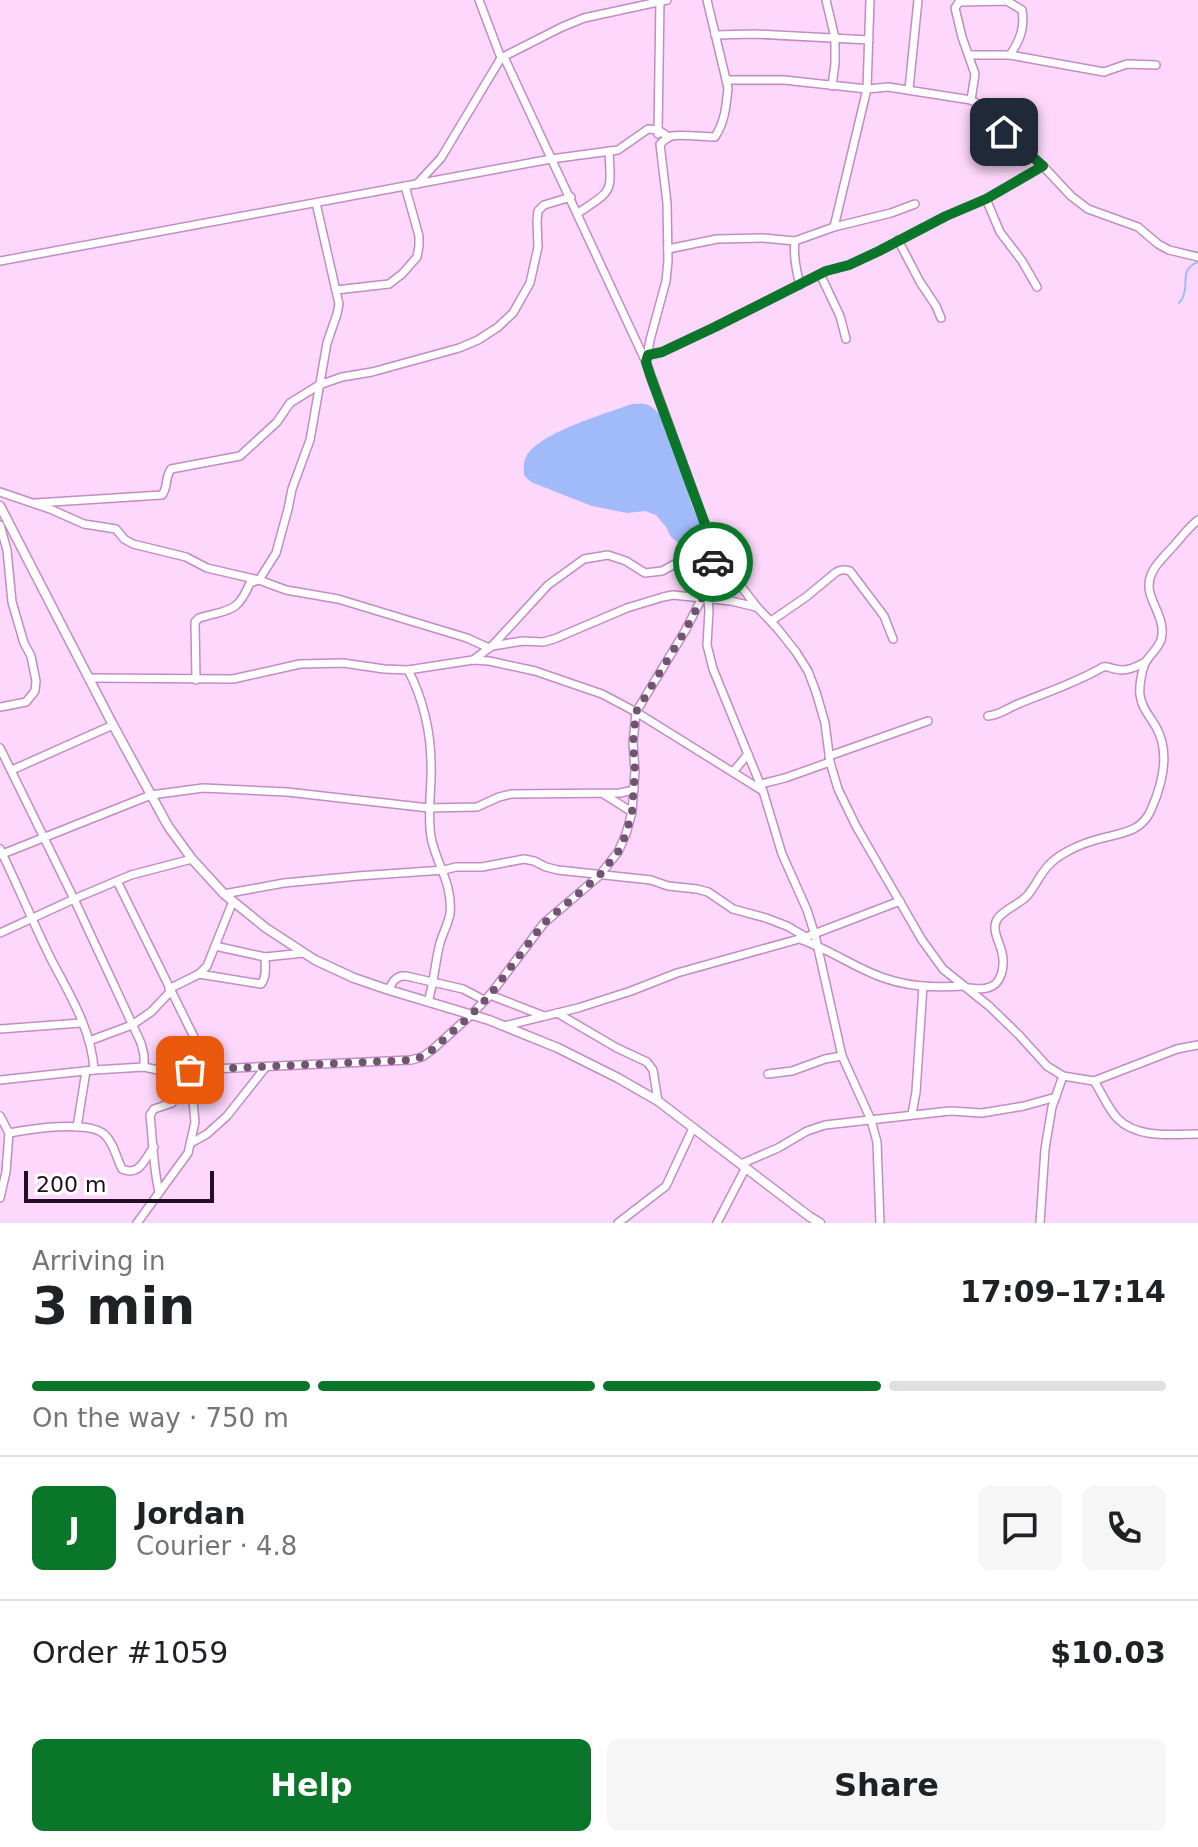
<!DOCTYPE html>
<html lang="en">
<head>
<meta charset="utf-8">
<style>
	:root { --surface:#fff; --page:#f6f6f6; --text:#202124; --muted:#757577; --line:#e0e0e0; --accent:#0a7629 }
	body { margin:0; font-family:"DejaVu Sans",sans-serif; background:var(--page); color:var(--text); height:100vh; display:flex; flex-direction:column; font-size:30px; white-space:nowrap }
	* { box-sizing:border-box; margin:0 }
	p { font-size:26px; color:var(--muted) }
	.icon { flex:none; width:44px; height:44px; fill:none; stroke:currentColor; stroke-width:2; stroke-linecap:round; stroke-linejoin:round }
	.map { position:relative; height:1223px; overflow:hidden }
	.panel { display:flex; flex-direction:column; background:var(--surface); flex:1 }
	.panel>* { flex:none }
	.scale { position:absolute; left:24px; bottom:20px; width:190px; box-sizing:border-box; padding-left:8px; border:4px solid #230e24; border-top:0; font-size:22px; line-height:28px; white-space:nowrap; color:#230e24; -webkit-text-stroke:6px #fff; paint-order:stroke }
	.pin { position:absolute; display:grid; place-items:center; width:68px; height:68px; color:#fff; margin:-34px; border-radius:16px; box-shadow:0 4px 12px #0006 }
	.courier { position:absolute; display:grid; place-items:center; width:80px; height:80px; margin:-40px; border:6px solid #0a7629; border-radius:50%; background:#fff; color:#222; box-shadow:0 2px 10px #0007 }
	.overview em { font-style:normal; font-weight:600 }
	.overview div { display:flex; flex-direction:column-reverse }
	.overview { display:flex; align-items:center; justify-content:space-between; height:136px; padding:0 32px }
	h1 { font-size:52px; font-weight:600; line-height:60px }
	.bar { display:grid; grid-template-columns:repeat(4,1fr); gap:12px 8px; align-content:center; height:96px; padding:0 32px }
	.bar i { height:10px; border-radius:6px; background:var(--line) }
	.bar .on { background:var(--accent) }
	.bar p { grid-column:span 4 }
	.line { display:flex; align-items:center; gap:20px; padding:0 32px; border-top:2px solid var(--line) }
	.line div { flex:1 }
	.round { display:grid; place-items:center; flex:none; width:84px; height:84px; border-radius:12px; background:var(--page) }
	.action { display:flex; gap:16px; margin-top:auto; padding:16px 32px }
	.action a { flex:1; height:92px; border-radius:12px; background:var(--accent); color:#fff; font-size:32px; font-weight:600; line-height:92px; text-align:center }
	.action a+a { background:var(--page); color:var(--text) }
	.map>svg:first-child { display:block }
</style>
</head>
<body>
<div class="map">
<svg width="1198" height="1223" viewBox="0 0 1198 1223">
	<rect width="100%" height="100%" fill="#fdd8fc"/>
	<path fill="#a0bafa" d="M632,404C639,404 645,403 650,406C675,421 683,482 693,508C697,518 705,527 706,537C707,543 702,549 698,553L684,548L671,537L666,527L656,515L645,511L627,513L592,506L531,482L524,475C524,469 523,462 526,457C538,433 607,413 632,404Z"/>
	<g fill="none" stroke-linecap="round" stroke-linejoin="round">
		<path stroke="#a0bafa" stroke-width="2" d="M1179,303C1193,287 1176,271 1198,262"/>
		<g stroke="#c48bc4" stroke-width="10">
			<g id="minor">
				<path d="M479,0L501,58"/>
				<path d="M707,0L728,88C726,107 725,121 715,137C706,137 678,134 672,136C667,137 664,141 660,144L667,203L668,261L666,281L650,340L646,362L716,554L757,607L777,628L796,652L808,671L816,692L825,723L830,762L838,789L856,826L922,940L943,969L989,1006L1019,1035L1047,1066L1063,1076L1094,1081L1177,1049L1198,1045"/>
				<path d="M826,0L835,38V64L832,86"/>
				<path d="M715,35L755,34L869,40"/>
				<path d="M969,55H1010L1104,72L1127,64L1156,65"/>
				<path d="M504,57L645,360"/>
				<path d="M726,80H784L867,89L888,87L971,100L983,107L1004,132L1043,166L1071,196L1088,209L1138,227L1158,244L1169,250L1198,257"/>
				<path d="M909,89L918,0"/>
				<path d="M971,100L975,74L962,37L955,8L959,2L1007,1L1022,10C1025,28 1020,40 1010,55"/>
				<path d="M658,134L660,0"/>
				<path d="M417,184L441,158L501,58L562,27L584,18L667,0"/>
				<path d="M986,199L1000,232L1022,261L1037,287"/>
				<path d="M578,213C614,189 611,194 609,151"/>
				<path d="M834,227L867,89L870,0"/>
				<path d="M898,240L920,282L936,306L941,318"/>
				<path d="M795,241C793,256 796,270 800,285"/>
				<path d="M668,249L717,239L763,238L795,241L834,227L891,213L915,204"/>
				<path d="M0,261L551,159L618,150L648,129L658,130L669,137"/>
				<path d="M820,274L840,316L846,339"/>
				<path d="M336,290L389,284L402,274L417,257L419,246V236L405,186"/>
				<path d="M648,355L662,352L715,327L826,271L849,265L879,251L946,216L986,199L1043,166"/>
				<path d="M0,492L50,509L84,524L116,529L124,539L133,544L186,557L207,568L259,580L286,590L338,599L467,638L489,648"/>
				<path d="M36,503L162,495C168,488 165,477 171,469L240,456L277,422L290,403L319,385L342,377L372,372L459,348L478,340L498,327L513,313L530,283L538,247L537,221L538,211L544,205L571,197"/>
				<path d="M0,525L7,550L12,602L24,643L31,656L36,681L35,691L26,702L0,707"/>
				<path d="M716,554L706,583L709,610L707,645L713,669L763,791L782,854L807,910L815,935L842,1056L871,1120L877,1142L880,1223"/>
				<path d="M771,621L806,597L835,573C840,569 844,569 850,571L884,616L893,639"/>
				<path d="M492,646L523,641L543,642L554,639L627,608L663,597L673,595L731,601L756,607"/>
				<path d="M473,660L492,646L548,585L584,559L608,555L626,561L645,573L662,571L675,564L710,571"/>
				<path d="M408,670C423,698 431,733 431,764C432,789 427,812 431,837C436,864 453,883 450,914C448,924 443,933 440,943C435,962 434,983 428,1002"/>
				<path d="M89,678L233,679L300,664L343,663L384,669L408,670L473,660L489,661L535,671L602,694L636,712L763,791"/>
				<path d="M196,680L195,622L199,618C229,609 237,614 250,583L259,580L276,553L288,509L292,489L310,440L327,343L337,314L339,304L316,203"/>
				<path d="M988,716C1000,715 1008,708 1018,704C1047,692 1076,683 1103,667C1107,666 1110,668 1115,669C1126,672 1136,667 1145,662"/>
				<path d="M0,748L74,899L141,1043L144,1055V1067"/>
				<path d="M829,756L928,721"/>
				<path d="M12,770L113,725"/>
				<path d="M733,772L748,754"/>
				<path d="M761,784L785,778L830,762"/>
				<path d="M605,795L632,812"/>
				<path d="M0,849C18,886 34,925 52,961C70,995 92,1031 94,1070"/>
				<path d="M0,855L151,795L203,788L287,792L429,808L477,807L499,797L511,794L620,793L634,790"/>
				<path d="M117,881L195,1039L196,1069"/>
				<path d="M224,894L284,883L358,876L444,870L456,867H482L524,859L534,861L546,867L558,870L651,880L668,886L697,889L708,892L733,909L766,918L787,926L806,937"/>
				<path d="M0,933L74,899L131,875L192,859"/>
				<path d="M802,940C828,949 851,965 876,975C905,987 934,988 964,986"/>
				<path d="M215,946L265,957L304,953"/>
				<path d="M199,974L261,984C267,977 265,966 265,957"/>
				<path d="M969,988C974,988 982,990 987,988C1002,985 1005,966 1002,953C1000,942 990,929 998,918C1005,909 1018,905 1027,896C1036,886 1041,871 1052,862C1060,854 1079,845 1089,842C1113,833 1140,836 1151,810C1162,785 1171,753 1156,727C1150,716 1142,709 1140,695C1139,686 1142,667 1147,660C1152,653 1158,648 1161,640C1166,623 1154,608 1150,593C1144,571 1165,557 1177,542C1184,534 1189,527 1198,520"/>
				<path d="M169,989L199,974L207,966L233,901"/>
				<path d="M389,990C392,982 396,975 406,976L463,989L484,1000"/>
				<path d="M490,995L544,1016"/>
				<path d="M557,1013L617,1048L647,1062L653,1070L658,1101"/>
				<path d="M504,1026L578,1008L631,991L677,973L806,937L900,901"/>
				<path d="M0,1029L81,1023"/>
				<path d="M89,1041L132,1025L151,1012L171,991"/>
				<path d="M768,1074L792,1071L825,1059L842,1056"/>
				<path d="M0,1080L94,1070L144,1067L158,1070H190L411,1060L422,1057L432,1050L471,1015L490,995L544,923L599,876L618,852L626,834L632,812L635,771L633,743L636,712L685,631L702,598"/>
				<path d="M1094,1081C1102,1093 1108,1109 1118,1119C1138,1139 1173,1134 1198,1134"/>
				<path d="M912,1114L916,1092L923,986"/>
				<path d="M0,1116L9,1133L6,1172L0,1198"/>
				<path d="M77,1127L86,1071"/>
				<path d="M9,1133C30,1129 88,1120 104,1134C114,1143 116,1157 122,1169C140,1177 144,1159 154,1147"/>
				<path d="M191,1143L207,1134L227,1116L265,1068"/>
				<path d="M741,1164L778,1148L807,1131L825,1125L950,1111L982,1113L1024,1106L1056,1097"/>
				<path d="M159,1192C153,1167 153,1141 150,1115L154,1109L172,1103L179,1090L191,1083"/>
				<path d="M137,1223L188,1153L195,1122L190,1070"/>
				<path d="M618,1223L666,1186L693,1128"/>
				<path d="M717,1223L746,1167"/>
				<path d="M1040,1223L1045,1149L1052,1107L1063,1076"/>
			</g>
		</g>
		<g stroke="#c48bc4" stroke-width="11">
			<path id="major" d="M0,506L113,725L168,826L192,859L224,894L266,928L315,960L354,978L389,990L489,1020L558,1048L618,1078L658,1101L810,1217L820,1223"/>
		</g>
		<use href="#minor" stroke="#fff" stroke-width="7"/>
		<use href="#major" stroke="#fff" stroke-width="8"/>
	</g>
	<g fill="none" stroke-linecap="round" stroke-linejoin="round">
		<path stroke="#6f5570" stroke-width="8" stroke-dasharray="0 14.4" d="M190,1070L411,1060L422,1057L432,1050L471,1015L490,995L544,923L599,876L618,852L626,834L632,812L635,771L633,743L636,712L685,631L702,598L708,599L706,583L713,562"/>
		<path stroke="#0a7629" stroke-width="10" d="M713,562L716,554L650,375L646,362L648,355L662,352L715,327L826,271L849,265L879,251L946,216L986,199L1043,166L1004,132"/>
	</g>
</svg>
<div class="scale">200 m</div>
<div class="pin" style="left:190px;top:1070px;background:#ea580c"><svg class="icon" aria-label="bag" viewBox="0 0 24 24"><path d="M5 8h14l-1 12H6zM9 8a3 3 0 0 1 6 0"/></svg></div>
<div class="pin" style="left:1004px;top:132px;background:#1f2937"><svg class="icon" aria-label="home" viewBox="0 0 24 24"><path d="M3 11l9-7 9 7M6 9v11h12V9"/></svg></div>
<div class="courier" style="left:713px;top:562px"><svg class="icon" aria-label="car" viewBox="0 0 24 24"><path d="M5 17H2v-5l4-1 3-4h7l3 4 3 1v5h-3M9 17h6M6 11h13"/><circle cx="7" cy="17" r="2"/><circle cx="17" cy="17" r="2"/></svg></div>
</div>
<section class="panel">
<div class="overview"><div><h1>3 min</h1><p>Arriving in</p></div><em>17:09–17:14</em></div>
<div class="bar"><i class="on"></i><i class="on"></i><i class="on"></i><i></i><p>On the way · 750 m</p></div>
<div class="line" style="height:144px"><b class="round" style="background:var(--accent);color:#fff">J</b><div><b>Jordan</b><p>Courier · 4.8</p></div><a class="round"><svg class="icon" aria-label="chat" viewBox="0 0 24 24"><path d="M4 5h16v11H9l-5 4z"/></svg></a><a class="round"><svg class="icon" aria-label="phone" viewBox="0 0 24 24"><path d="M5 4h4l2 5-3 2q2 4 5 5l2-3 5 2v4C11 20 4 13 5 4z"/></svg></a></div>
<div class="line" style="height:104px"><div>Order #1059</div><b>$10.03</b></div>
<div class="action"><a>Help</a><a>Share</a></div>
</section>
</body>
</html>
